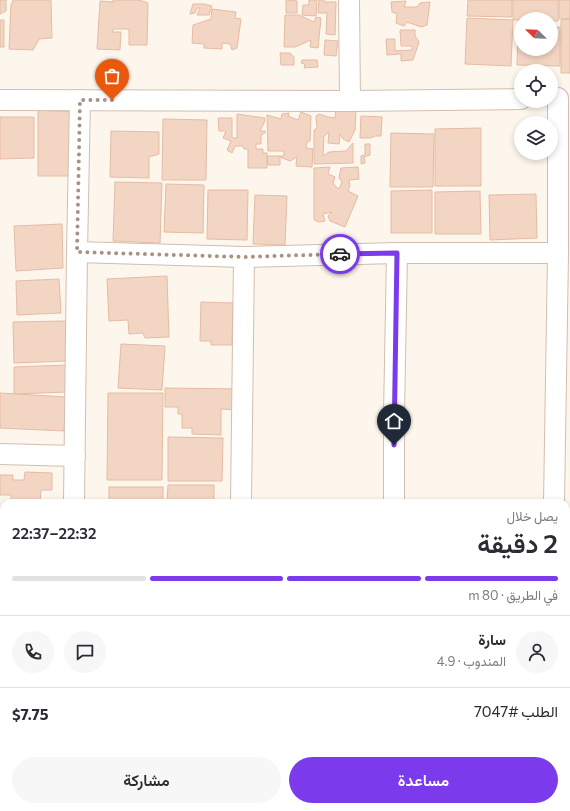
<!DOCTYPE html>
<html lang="ar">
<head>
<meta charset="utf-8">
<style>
	:root { --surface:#fff; --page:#f7f7f7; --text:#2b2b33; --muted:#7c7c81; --line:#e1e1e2; --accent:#7c3aed }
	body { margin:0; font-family:Commissioner,Vazirmatn,sans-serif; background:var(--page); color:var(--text); direction:rtl; height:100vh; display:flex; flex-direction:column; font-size:15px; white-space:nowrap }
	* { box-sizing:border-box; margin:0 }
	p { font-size:13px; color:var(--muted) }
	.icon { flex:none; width:22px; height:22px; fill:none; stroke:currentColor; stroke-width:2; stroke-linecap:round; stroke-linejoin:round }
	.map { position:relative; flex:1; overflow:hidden; direction:ltr }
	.drawer { position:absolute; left:0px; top:499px; width:570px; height:312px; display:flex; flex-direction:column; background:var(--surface); border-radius:12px 12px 0 0; box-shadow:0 2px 6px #0003; direction:rtl }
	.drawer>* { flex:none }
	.needle { width:26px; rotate:293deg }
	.fabs { position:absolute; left:514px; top:12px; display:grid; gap:8px }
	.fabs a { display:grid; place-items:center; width:44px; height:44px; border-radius:50%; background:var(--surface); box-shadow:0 2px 6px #0003; font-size:20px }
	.pin { position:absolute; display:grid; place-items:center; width:34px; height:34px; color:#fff; margin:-41px -17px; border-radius:50% 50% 50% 0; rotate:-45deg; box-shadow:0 0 4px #0007 }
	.pin .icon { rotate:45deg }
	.courier { position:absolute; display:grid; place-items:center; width:40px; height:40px; margin:-20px; border:3px solid #7c3aed; border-radius:50%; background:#fff; color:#222; box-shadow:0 1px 5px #0007 }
	.overview em { font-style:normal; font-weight:600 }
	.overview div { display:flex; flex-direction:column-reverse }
	.overview { display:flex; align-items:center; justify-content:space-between; height:68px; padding:0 12px }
	h1 { font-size:26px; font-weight:600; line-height:30px }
	.bar { display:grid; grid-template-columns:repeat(4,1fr); gap:6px 4px; align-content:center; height:48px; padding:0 12px }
	.bar i { height:5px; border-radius:3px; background:var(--line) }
	.bar .on { background:var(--accent) }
	.bar p { grid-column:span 4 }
	.line { display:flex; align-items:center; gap:10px; padding:0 12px; border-top:1px solid var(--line) }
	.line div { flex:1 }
	.round { display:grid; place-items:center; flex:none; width:42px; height:42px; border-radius:21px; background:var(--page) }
	.button { display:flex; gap:8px; margin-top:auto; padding:8px 12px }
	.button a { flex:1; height:46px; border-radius:24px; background:var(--accent); color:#fff; font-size:16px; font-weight:600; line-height:46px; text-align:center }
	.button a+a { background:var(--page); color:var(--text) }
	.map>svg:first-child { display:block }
</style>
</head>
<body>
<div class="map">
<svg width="570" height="811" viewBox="0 0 570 811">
	<rect width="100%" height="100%" fill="#fdf6ec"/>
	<g fill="#f3d5c3" stroke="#e6bba3">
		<path d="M0,0H6V11L0,14Z"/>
		<path d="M13,0H51L52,38L39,39L33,50L9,49L11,5Z"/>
		<path d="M113,0H139L148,3L147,45H129V29H114L112,32H121L120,50L97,49L100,1L113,2Z"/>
		<path d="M286,0L297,1V13H286Z"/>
		<path d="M309,0H317L316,16L302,15L303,5H309Z"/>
		<path d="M319,0H324V2H336L335,35L326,34L327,13H318Z"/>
		<path d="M468,0H512V17L467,16Z"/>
		<path d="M513,0H558V21H551V19L513,20Z"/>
		<rect x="559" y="0" width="11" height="19"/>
		<path d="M406,1L404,7H417L420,3L430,2L427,25L421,27L407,22L404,26L396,23L397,14L392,12L391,2Z"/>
		<path d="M193,4H205L212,6L209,15H197L200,8H197L195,13L190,14Z"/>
		<path d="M212,9L236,12L235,18L241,19L237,48L232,50L230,44L222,43V49L204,48V44L192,43L193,25L211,19Z"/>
		<path d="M285,15H299L314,22L316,17L321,18L318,48L310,47L311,40L295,47H284Z"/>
		<path d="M467,18L513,20L511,66L465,64Z"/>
		<path d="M570,19V73H561V20Z"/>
		<rect x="0" y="20" width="4" height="27"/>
		<path d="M518,26H521V49H551V27H560V66L517,65Z"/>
		<path d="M400,30H415V36L419,42L413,60L401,61V54L387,55L386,39H395V51L412,50V46H401Z"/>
		<path d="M325,40L338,41L336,56L324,55Z"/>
		<path d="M280,53H290L294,57V65H281Z"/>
		<path d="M302,60H317L318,67L304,68L305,64L301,63Z"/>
		<path d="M336,109L356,110L355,130L349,142L343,139L340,134L339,144L328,143L329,132L324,136L323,156L329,152L346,151L353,143V163L314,164V130L317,128L316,116L319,114L328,117L335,118Z"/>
		<path d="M38,110L74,112L72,176H38Z"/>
		<path d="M301,112L311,116L310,141L307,142L306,148L313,149L312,167L296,166L297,157L290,161L280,157V165H268L267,156H284V151H268L267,115L281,119L282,114L289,113L288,116L298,120Z"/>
		<path d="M237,114L265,118L264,123L260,131H265V133L261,135V144H256V149H263V153H267V168H248V149H244L243,146H235L232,153L227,150L231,141L223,138L226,131H219L218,118H232V138H237Z"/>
		<path d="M361,116L382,117L381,136H375L371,138H360Z"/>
		<path d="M0,117H34V158L0,159Z"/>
		<path d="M163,119L207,120L206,180H162Z"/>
		<path d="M481,128V186H435V129Z"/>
		<path d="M111,131L159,132V154L149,157V178L110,177Z"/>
		<path d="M391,133L434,134L433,187H390Z"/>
		<path d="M365,144H370V155L364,157L365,163L361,164V156L365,155Z"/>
		<path d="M330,167L328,174L335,177L333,183L336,187L339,189L342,182L339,178L341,168L358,167L359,179L349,180L350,186L348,191L358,196L345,227L330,221L328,216L332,212L323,214L325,221L319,222L314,220V168Z"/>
		<path d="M115,182L162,183L160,243L113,241Z"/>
		<path d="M166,184L204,185L203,233L164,232Z"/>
		<path d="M208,190H248L247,240L207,239Z"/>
		<path d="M432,190V233H391V191Z"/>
		<path d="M480,191L481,234H435V192Z"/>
		<path d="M536,194L537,238L490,240L489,195Z"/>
		<path d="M255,195L287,196L285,245L253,244Z"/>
		<path d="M62,224L63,268L16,271L14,226Z"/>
		<path d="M167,276L169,337L145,338L143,333L129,334L128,320L109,321L107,279Z"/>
		<path d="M59,279L61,313L17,315L16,281Z"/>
		<path d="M201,302L233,303L232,345H211V341H200Z"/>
		<path d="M66,321L67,361L14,363L13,322Z"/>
		<path d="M121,344L165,346L162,390L118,388Z"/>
		<path d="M67,365L68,392L14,394V367Z"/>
		<path d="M165,388L242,389V410L221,409V435L192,434V428H182V414H178V407H165Z"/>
		<path d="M0,393L66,397L64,431L0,428Z"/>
		<path d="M108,393H163L162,480H107Z"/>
		<path d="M168,437L223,438L222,481H168Z"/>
		<path d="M25,472L52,473V490H41L40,503H11V495H0V475H13V480H24Z"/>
		<path d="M168,485H214V503H167Z"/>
		<rect x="109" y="487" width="54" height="16"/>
		<path d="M0,511L4,512V525H0Z"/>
		<rect x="0" y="540" width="4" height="39"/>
		<rect x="0" y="581" width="4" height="44"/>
		<rect x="0" y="630" width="4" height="42"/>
		<path d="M0,767H4V807H57V811H0Z"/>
	</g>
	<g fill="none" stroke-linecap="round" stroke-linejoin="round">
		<g stroke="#d1beb0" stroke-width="22">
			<g id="minor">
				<path d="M349,0L350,101"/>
				<path d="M0,100L350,101L521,99"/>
				<path d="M77,252L244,257L397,253H558"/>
				<path d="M0,454L75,456"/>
				<path d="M74,503L77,252L80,100"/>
				<path d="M241,503L244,257"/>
				<path d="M394,503V416L397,253"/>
				<path d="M554,503L558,253V98"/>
				<path d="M69,811V807"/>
				<path d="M549,811L550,807"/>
			</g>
		</g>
		<use href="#minor" stroke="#fff" stroke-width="20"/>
	</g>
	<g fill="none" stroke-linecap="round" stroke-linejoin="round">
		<path stroke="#a89285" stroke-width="4" stroke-dasharray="0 7.2" d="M112,100H80L77,252L244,257L340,254"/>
		<path stroke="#7c3aed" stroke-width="5" d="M340,254L397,253L394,445"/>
	</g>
</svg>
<div class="fabs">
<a><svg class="needle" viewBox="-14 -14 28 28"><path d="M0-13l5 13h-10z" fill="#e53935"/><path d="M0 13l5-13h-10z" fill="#7c7c81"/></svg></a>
<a><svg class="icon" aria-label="locate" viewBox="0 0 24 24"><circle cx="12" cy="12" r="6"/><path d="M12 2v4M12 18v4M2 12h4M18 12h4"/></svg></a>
<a><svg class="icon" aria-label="layers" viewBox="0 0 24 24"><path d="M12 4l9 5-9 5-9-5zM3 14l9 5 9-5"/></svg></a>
</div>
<div class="pin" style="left:112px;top:100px;background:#ea580c"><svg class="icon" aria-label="bag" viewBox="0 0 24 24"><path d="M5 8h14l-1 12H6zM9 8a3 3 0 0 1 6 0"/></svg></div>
<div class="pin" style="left:394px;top:445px;background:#1f2937"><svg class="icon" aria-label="home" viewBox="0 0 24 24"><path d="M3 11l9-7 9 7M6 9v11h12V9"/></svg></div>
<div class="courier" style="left:340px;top:254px"><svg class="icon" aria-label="car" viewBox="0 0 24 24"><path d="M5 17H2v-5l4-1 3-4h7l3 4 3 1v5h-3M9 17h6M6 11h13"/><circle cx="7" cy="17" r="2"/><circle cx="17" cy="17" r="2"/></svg></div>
<section class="drawer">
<div class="overview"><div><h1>2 دقيقة</h1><p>يصل خلال</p></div><em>22:32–22:37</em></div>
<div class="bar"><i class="on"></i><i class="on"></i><i class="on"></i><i></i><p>في الطريق · 80 m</p></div>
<div class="line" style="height:72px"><a class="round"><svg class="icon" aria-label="person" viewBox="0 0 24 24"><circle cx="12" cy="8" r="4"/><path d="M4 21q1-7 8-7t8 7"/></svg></a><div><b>سارة</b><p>المندوب · 4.9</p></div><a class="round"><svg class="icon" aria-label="chat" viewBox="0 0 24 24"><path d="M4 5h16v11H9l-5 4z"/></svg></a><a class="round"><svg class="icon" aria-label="phone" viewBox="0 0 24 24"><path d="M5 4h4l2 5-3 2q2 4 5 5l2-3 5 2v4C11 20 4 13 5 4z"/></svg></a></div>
<div class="line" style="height:52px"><div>الطلب #7047</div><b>$7.75</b></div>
<div class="button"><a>مساعدة</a><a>مشاركة</a></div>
</section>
</div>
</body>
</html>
